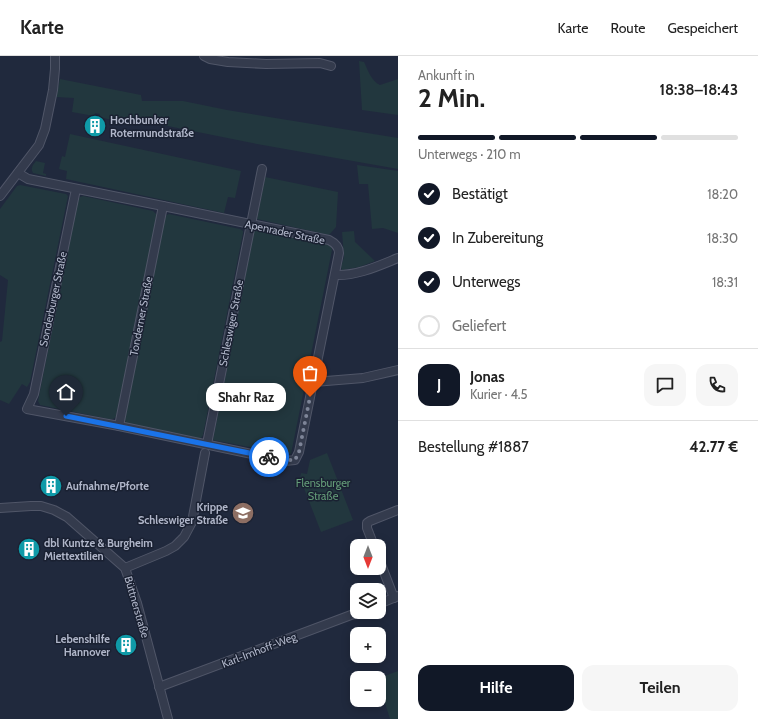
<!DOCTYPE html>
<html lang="de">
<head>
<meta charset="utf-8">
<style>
	:root { --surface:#fff; --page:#f6f6f6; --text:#222; --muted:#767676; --line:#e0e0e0; --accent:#111827 }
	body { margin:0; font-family:Cabin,sans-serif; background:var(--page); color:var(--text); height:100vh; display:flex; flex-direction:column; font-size:15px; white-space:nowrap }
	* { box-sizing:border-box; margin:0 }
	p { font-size:13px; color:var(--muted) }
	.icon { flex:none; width:22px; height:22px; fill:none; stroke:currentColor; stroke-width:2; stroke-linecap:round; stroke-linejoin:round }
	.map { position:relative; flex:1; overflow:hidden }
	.details { display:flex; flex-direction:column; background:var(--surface); width:360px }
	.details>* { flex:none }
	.needle { width:26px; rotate:180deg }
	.controls { position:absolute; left:350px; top:483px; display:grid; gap:8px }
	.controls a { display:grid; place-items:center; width:36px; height:36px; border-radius:8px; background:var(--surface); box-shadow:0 2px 10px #0003; font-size:20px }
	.pin { position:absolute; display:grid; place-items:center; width:34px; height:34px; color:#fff; margin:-41px -17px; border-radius:50% 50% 50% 0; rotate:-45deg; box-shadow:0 0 4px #0007 }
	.pin .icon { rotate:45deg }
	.courier { position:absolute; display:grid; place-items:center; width:40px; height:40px; margin:-20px; border:3px solid #1a73e8; border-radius:50%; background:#fff; color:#222; box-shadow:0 1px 5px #0007 }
	.bubble { position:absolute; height:28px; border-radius:12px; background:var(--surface); box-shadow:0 2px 10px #0003; font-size:13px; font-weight:800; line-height:28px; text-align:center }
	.headline em { font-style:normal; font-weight:800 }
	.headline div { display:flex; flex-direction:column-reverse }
	.headline { display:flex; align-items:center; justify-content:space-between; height:68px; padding:0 20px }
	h1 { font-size:26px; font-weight:800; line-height:30px }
	.bar { display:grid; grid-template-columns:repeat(4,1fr); gap:6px 4px; align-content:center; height:48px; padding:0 20px }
	.bar i { height:5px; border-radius:3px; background:var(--line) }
	.bar .current { background:var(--accent) }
	.bar p { grid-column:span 4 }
	.line { display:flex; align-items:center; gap:10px; padding:0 20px; border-top:1px solid var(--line) }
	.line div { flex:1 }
	.round { display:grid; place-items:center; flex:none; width:42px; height:42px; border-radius:12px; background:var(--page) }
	ol { padding:0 20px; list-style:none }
	li { display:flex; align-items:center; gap:12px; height:44px }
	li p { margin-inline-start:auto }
	li .icon { padding:4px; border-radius:50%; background:var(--accent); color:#fff; stroke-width:4 }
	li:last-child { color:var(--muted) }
	li i { width:22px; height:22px; border:2px solid var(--line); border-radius:50% }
	.button { display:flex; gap:8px; margin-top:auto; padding:8px 20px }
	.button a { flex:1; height:46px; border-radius:12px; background:var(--accent); color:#fff; font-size:16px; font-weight:800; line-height:46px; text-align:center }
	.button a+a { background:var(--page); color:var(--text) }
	header { display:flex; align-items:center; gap:24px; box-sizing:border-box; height:56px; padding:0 20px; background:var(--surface); border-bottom:1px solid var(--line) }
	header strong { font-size:19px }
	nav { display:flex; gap:22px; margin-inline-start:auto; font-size:14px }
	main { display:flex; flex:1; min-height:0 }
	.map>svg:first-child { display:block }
</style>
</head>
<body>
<header>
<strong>Karte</strong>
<nav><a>Karte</a><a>Route</a><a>Gespeichert</a></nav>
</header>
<main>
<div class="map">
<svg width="398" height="663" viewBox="0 0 398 663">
	<rect width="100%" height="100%" fill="#20293d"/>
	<g fill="#22373e">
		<path d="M359,5L364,6C368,14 371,25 380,29L398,23V59L362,54Z"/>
		<path d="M60,23L141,39L142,45H183L227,54L398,82V113L257,88L123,61L121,66L99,61L100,58L95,57L94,60L72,56L74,42L56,41Z"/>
		<path d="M70,78L241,115L235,142L228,141L224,157L66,123L67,115L59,113L62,100L65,101Z"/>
		<path d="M36,105L45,107L43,117L46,118V120L33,117C30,112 33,109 36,105Z"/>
		<path d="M357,109L398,115V177L383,172L372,173L368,128H359Z"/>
		<path d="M265,121L338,136L336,171L329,179L257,163Z"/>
		<path d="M20,129L66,138L68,140L30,326L27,331L22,328L9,348L0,344V286L2,285L8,224L0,219V153L17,130Z"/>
		<path d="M83,140L153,155L157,159L116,361L113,363H109L40,349L38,345L78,144L80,141Z"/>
		<path d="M169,158L240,173L243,175V177L203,379L201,382H199L126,367L124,362L165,160Z"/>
		<path d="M256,175H259L328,189L331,190L332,194L291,398L287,397L286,398L213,384L254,176Z"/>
		<path d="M354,175L355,186L375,205L359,211L342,214L341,211L344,201L342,176Z"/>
		<path d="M327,397L353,464L321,476L300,422L301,417L307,418L310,404Z"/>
		<path d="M398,615V663H390L379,628V622Z"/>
	</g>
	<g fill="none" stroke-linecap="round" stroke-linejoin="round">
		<g stroke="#505668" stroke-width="10">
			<g id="minor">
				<path d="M204,0L210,3L228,6L266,8L320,7L331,10"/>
				<path d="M18,117L28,123L163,150L329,184C335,187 339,191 339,197L299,396L295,404L285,405L119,370L27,353L34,338L76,133"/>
				<path d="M0,140L39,89L45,73L53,34L55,13V0"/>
				<path d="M335,219C357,220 378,210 398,202"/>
				<path d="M314,326L363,322L398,314"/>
				<path d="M119,370L163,150"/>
				<path d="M207,388L262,113"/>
				<path d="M0,452L31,450H41L54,454L67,461L125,512L137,547L168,663"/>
				<path d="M374,490L367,472V467L370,465L398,454"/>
				<path d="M379,503L394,542"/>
				<path d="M125,512L166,495L175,490L184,481L192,466L205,397"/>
				<path d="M379,548L398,540"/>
				<path d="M159,631L359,556"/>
			</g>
		</g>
		<use href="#minor" stroke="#343b4d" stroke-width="8"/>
	</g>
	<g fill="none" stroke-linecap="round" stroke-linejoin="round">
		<path stroke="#7e8598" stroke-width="4" stroke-dasharray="0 7.2" d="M269,401L285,404H295L299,396L310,341"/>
		<path stroke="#1a73e8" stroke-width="5" d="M66,360L269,401"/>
	</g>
	<defs>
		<g id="building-disc" transform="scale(1.15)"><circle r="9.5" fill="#0f9aa8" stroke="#1a2132"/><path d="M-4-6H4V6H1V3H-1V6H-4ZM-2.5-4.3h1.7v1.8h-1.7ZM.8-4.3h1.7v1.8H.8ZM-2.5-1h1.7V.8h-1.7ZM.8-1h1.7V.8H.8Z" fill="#fff"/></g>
		<g id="school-disc" transform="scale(1.15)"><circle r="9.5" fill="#8d6e63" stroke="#1a2132"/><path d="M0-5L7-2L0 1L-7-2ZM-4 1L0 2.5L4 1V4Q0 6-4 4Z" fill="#fff"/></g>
	</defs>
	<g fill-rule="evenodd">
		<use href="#building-disc" x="95" y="70"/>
		<use href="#building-disc" x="51" y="430"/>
		<use href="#school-disc" x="243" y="457"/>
		<use href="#building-disc" x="29" y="493"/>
		<use href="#building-disc" x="126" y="589"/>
	</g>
	<g text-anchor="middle" stroke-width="3" stroke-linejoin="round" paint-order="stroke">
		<g font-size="11" font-weight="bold" fill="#b0b6c9" stroke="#1a2132" text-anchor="start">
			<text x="110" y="68">Hochbunker<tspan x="110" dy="13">Rotermundstraße</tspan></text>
			<text x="66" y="434">Aufnahme/Pforte</text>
			<text x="228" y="455" text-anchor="end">Krippe<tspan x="228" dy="13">Schleswiger Straße</tspan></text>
			<text x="44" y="491">dbl Kuntze &amp; Burgheim<tspan x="44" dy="13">Miettextilien</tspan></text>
			<text x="110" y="587" text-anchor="end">Lebenshilfe<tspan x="110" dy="13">Hannover</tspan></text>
		</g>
		<g font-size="11" fill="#b0b6c9" stroke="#1a2132">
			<text transform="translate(285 176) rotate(12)" y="4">Apenrader Straße</text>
			<text transform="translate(53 243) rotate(-78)" y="4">Sonderburger Straße</text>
			<text transform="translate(141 260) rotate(-79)" y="4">Tonderner Straße</text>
			<text transform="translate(231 267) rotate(-79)" y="4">Schleswiger Straße</text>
			<text transform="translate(137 551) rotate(74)" y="4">Büttnerstraße</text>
			<text transform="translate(259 594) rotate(-21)" y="4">Karl-Imhoff-Weg</text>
		</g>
		<g font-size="11" fill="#649c78" stroke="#1a2132">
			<text x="323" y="431">Flensburger<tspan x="323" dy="13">Straße</tspan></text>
		</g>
	</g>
</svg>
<div class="controls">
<a><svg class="needle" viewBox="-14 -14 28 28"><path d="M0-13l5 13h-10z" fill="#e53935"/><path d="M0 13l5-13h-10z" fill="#767676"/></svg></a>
<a><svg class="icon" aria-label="layers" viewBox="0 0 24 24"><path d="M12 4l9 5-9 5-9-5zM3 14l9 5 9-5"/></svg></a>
<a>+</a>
<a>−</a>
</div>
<div class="pin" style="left:310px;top:341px;background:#ea580c"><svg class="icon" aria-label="bag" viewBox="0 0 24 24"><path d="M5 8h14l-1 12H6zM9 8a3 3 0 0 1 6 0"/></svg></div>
<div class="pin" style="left:66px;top:360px;background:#1f2937"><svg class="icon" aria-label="home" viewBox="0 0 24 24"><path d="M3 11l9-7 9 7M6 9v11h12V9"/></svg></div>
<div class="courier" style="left:269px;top:401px"><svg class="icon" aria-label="bike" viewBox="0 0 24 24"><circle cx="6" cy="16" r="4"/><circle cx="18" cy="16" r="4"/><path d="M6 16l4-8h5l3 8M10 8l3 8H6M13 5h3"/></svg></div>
<div class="bubble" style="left:206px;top:327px;width:80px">Shahr Raz</div>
</div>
<section class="details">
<div class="headline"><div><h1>2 Min.</h1><p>Ankunft in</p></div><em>18:38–18:43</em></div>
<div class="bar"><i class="current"></i><i class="current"></i><i class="current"></i><i></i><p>Unterwegs · 210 m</p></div>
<ol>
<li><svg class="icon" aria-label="check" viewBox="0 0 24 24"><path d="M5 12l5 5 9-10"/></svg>Bestätigt<p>18:20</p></li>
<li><svg class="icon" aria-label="check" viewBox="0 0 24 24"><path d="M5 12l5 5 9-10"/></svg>In Zubereitung<p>18:30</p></li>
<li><svg class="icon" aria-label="check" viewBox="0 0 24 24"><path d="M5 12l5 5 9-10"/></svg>Unterwegs<p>18:31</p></li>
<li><i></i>Geliefert</li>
</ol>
<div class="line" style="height:72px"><b class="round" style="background:var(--accent);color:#fff">J</b><div><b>Jonas</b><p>Kurier · 4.5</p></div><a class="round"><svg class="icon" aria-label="chat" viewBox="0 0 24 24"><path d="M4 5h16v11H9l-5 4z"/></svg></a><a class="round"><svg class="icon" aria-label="phone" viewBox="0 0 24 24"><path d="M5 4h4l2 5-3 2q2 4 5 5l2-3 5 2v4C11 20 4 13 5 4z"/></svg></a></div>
<div class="line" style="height:52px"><div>Bestellung #1887</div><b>42.77 €</b></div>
<div class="button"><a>Hilfe</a><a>Teilen</a></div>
</section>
</main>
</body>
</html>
